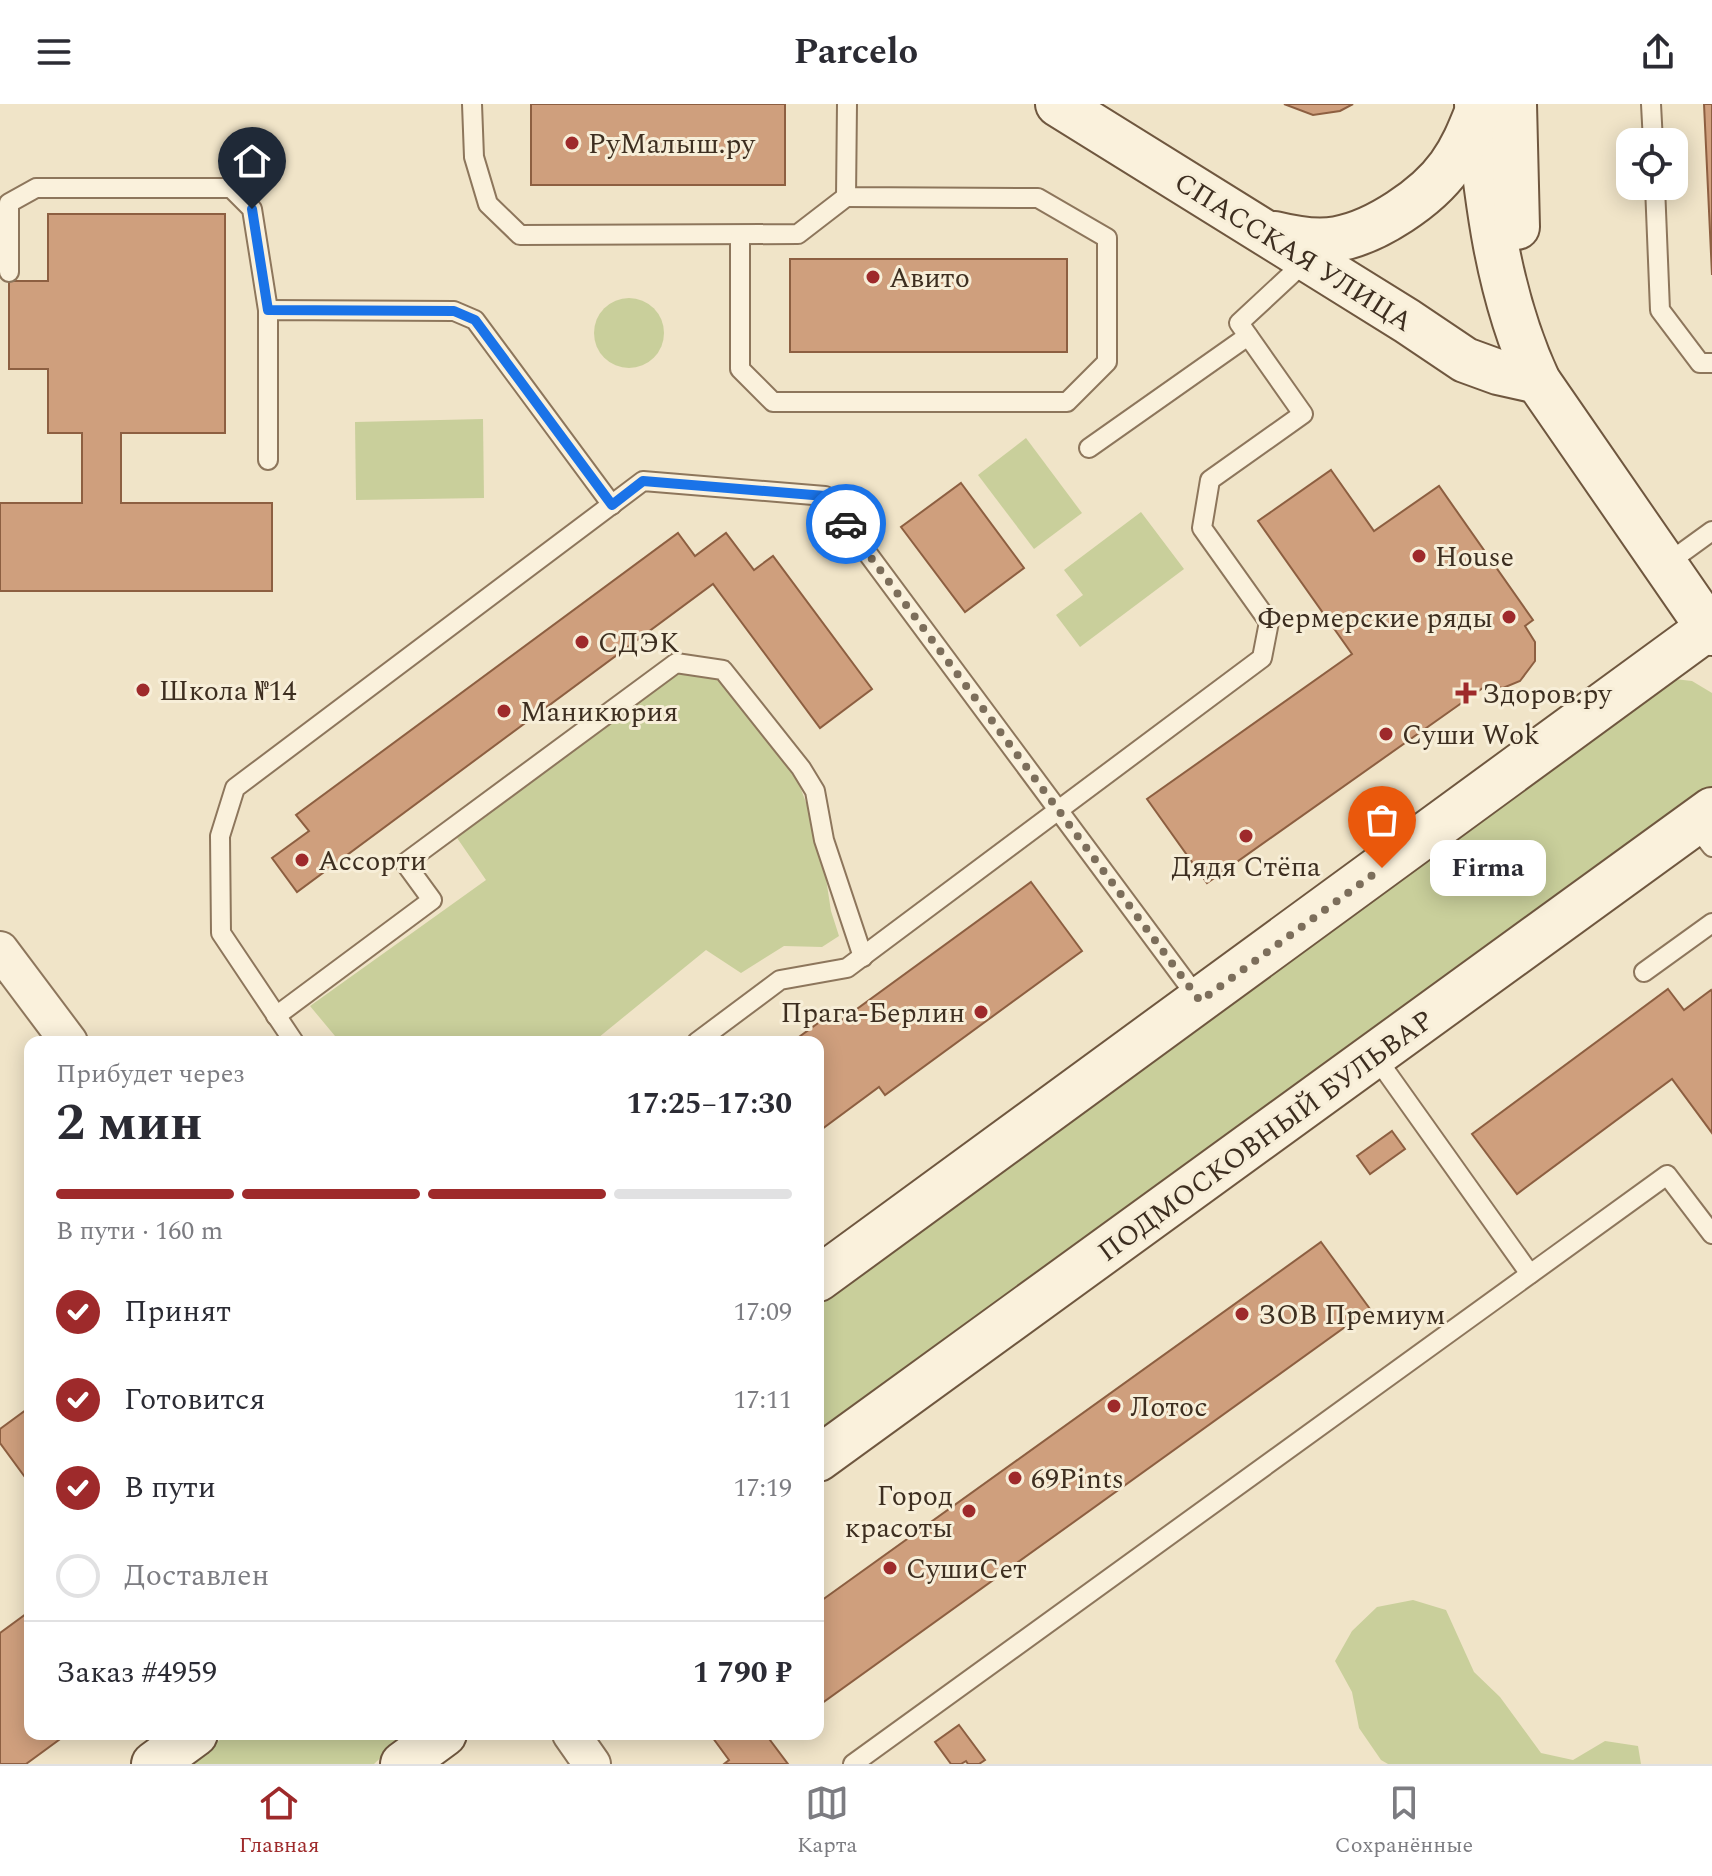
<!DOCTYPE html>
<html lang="ru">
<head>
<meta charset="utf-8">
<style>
	:root { --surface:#fff; --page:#f2f2f3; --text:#2b2b33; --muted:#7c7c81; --line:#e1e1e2; --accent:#9e2a2b }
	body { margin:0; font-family:Spectral,serif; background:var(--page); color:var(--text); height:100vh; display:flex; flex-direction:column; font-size:30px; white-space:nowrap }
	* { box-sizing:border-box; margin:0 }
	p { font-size:26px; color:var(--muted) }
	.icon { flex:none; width:44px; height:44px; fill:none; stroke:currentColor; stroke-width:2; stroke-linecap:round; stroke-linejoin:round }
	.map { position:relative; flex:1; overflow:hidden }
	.side { position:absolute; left:24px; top:932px; width:800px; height:704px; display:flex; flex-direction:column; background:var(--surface); border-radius:16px; box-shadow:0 4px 20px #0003 }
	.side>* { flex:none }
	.fabs { position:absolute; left:1616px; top:24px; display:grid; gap:16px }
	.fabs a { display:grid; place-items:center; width:72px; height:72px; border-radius:16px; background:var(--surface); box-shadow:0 4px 20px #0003; font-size:40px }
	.pin { position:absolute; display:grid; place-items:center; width:68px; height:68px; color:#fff; margin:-82px -34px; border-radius:50% 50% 50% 0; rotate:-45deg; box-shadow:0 0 8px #0007 }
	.pin .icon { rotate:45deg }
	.courier { position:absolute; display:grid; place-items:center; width:80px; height:80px; margin:-40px; border:6px solid #1a73e8; border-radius:50%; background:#fff; color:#222; box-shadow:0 2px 10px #0007 }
	.bubble { position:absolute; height:56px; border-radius:16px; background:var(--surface); box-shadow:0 4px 20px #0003; font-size:26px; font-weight:700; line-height:56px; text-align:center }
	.head em { font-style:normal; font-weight:700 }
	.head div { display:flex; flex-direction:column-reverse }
	.head { display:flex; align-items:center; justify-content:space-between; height:136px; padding:0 32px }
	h1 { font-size:52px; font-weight:700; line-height:60px }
	.bar { display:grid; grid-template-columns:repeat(4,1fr); gap:12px 8px; align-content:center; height:96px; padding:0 32px }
	.bar i { height:10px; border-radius:6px; background:var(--line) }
	.bar .on { background:var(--accent) }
	.bar p { grid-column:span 4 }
	.line { display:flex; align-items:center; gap:20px; padding:0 32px; border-top:2px solid var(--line) }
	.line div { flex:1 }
	ol { padding:0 32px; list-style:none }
	li { display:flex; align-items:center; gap:24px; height:88px }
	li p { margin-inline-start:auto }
	li .icon { padding:8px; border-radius:50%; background:var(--accent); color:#fff; stroke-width:4 }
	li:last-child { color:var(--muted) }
	li i { width:44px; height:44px; border:4px solid var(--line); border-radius:50% }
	header { display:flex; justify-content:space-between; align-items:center; height:104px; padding:0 32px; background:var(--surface); font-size:36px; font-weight:700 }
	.tabs { display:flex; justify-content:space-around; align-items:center; height:112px; border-top:2px solid var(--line); background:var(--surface); font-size:22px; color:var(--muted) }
	.tabs a { display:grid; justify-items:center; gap:4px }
	.tabs .on { color:var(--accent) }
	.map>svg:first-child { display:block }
</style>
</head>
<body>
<header><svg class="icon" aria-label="menu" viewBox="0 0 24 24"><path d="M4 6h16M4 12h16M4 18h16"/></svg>Parcelo<svg class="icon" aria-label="share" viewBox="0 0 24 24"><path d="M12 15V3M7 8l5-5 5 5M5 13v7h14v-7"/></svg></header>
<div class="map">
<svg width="1712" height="1660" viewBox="0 0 1712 1660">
	<rect width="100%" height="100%" fill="#f0e4c8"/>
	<g fill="#c9cf9b">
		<circle cx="629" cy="229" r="35"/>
		<path d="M483,315L484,394L356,396L355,318Z"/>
		<path d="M1026,334L1082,409L1034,445L978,371Z"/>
		<path d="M1141,408L1184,465L1080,543L1056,511L1083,491L1064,466Z"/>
		<path d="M677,568L720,573L795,669L811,712L825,768L831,807L839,832L822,843L784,842L741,869L706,846L593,938H340L310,902L486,776L455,731Z"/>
		<path d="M1666,574L1692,577L1712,589V682L818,1337V1197Z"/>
		<path d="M1413,1496L1446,1506L1474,1568L1500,1593L1541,1649L1573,1656L1605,1637L1638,1642L1641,1660H1388L1381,1656L1359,1624L1352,1588L1335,1557L1352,1527L1377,1503Z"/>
		<path d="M228,1630H406L374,1660H186Z"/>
	</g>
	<g fill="#cf9f7d" stroke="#8d5f41" stroke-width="2">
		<rect x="531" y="0" width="254" height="81"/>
		<path d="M1284,0H1353L1340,7L1313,11Z"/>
		<path d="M1704,0H1712V171Z"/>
		<path d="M48,110H225V329H121V399H272V487H0V399H82V329H48V265H9V177H48Z"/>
		<rect x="790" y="155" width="277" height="93"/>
		<path d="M1331,366L1374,427L1439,382L1533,516L1525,522L1535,538V557L1520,577L1503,584L1487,581L1207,779L1147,695L1352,550L1258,417Z"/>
		<path d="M961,379L1024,464L965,508L901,423Z"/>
		<path d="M678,429L695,452L726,429L754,466L773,452L872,585L820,624L713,480L297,788L272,754L309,727L296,711Z"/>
		<path d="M1031,778L1082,847L885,991L879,983L818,1028V938H792L832,909L839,918Z"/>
		<path d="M1668,885L1684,906L1711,886L1712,888V1029L1672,975L1517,1090L1472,1030Z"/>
		<path d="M1392,1027L1405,1045L1370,1070L1357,1052Z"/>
		<path d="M1321,1138L1370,1205L818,1602V1499Z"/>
		<path d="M30,1303V1380L0,1339V1325Z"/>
		<path d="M30,1507V1630H67L26,1660H0V1529Z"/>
		<path d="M959,1621L985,1656L979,1660H968L966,1657L961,1660H951L935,1638Z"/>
		<path d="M710,1630H779L770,1636L788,1660H724L729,1656Z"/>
	</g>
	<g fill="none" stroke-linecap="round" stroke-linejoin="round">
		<g stroke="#8d765c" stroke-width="22">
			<g id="lane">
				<path d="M472,0L474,53L488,100L520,131L798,130L846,93"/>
				<path d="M1651,0L1653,38"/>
				<path d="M1655,82L1660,206L1700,259H1712"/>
				<path d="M740,131V265L773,298H1067L1107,258V134L1038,94L846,93L847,0"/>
				<path d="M9,168V99L36,84H231L252,105L268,206"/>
				<path d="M1089,344L1248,232"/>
				<path d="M268,356V206L454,207L475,216L612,401"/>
				<path d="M1665,461L1712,427"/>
				<path d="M1693,719L1712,743"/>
				<path d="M1644,868L1712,819"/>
				<path d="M276,912L432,796L405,759L676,559L723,566L801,664L815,687L824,736L863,853"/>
				<path d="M294,938L221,829L220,732L235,684L643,377L825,392L1200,897"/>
				<path d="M697,938L780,876L847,864L1262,554L1269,518L1202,424L1210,376L1303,310L1239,219L1308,155"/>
				<path d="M1375,952L1530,1170"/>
				<path d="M853,1660L1667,1071L1712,1130"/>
			</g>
		</g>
		<g stroke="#8d765c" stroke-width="40">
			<g id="street">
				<path d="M0,846L69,938"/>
				<path d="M571,1630L592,1660"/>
			</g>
		</g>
		<g stroke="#6f573f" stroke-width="48">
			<g id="secondary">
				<path d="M1058,0L1407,217L1465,256L1498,268L1538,277"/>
				<path d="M1477,0C1487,95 1497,189 1538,277L1712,529"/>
				<path d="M1514,0L1517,123"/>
				<path d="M1275,130C1295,135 1316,139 1337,135C1376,128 1427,94 1450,62C1463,44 1470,26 1478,6"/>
				<path d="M818,1175L1708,524"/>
				<path d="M818,1355L1712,706"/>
				<path d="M154,1660L195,1630"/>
				<path d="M403,1660L444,1630"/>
			</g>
		</g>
		<use href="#lane" stroke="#faf1dc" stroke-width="18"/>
		<use href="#street" stroke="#faf1dc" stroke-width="36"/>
		<use href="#secondary" stroke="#faf1dc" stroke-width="44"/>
	</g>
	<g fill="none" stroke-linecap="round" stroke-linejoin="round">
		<path stroke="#7c6e5b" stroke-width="8" stroke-dasharray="0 14.4" d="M846,420L1200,897L1382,764"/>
		<path stroke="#1a73e8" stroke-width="10" d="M252,105L268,206L454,207L475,216L612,401L643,377L825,392L846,420"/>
	</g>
	<g fill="#9e2a2b" stroke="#f7eed8" stroke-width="3">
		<circle cx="572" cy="39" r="8"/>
		<circle cx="873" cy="173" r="8"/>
		<circle cx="1419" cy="452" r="8"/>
		<circle cx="1509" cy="513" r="8"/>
		<circle cx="582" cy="538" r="8"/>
		<circle cx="143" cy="586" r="8"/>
		<path d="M1462 577h8v8h8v8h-8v8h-8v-8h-8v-8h8z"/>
		<circle cx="504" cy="607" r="8"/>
		<circle cx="1386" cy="630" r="8"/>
		<circle cx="1246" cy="732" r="8"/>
		<circle cx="302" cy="756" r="8"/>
		<circle cx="981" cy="908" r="8"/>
		<circle cx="1242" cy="1210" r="8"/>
		<circle cx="1114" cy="1302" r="8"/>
		<circle cx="1015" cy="1374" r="8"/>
		<circle cx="969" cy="1407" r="8"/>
		<circle cx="890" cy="1464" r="8"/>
	</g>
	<g text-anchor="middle" stroke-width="6" stroke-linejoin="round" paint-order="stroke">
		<g font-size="28" fill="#3d2e20" stroke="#f7eed8" text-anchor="start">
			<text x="588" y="49">РуМалыш.ру</text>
			<text x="889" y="183">Авито</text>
			<text x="1435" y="462">House</text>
			<text x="1493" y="523" text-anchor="end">Фермерские ряды</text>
			<text x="598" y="548">СДЭК</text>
			<text x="159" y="596">Школа №14</text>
			<text x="1482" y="599">Здоров.ру</text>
			<text x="520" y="617">Маникюрия</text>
			<text x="1402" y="640">Суши Wok</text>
			<text x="318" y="766">Ассорти</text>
			<text x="1246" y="772" text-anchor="middle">Дядя Стёпа</text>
			<text x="965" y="918" text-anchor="end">Прага-Берлин</text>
			<text x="1258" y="1220">ЗОВ Премиум</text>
			<text x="1130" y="1312">Лотос</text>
			<text x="1031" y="1384">69Pints</text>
			<text x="953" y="1401" text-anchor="end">Город<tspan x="953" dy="32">красоты</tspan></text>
			<text x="906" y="1474">СушиСет</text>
		</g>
		<g font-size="28" fill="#3d2e20" stroke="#f7eed8">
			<text transform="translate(1294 147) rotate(32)" y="10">СПАССКАЯ УЛИЦА</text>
			<text transform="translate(1265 1031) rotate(-36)" y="10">ПОДМОСКОВНЫЙ БУЛЬВАР</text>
		</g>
	</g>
</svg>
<div class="fabs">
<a><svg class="icon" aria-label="locate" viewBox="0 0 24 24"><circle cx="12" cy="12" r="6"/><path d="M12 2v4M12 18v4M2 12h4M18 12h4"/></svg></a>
</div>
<div class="pin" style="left:1382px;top:764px;background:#ea580c"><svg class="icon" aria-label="bag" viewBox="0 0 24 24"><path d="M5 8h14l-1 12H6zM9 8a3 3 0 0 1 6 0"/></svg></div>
<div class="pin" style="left:252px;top:105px;background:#1f2937"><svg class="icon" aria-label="home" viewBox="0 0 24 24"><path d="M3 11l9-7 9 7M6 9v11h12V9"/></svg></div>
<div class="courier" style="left:846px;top:420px"><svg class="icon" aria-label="car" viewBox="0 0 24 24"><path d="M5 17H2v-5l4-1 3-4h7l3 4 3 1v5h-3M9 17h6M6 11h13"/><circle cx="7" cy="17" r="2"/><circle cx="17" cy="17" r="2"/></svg></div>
<div class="bubble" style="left:1430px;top:736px;width:116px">Firma</div>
<section class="side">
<div class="head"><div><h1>2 мин</h1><p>Прибудет через</p></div><em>17:25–17:30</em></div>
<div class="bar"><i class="on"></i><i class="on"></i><i class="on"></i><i></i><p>В пути · 160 m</p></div>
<ol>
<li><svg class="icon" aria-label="check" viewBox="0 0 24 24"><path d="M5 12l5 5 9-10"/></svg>Принят<p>17:09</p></li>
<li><svg class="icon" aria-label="check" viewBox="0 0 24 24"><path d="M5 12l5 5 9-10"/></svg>Готовится<p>17:11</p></li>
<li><svg class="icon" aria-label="check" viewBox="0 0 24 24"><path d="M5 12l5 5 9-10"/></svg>В пути<p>17:19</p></li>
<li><i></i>Доставлен</li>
</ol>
<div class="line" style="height:104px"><div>Заказ #4959</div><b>1 790 ₽</b></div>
</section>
</div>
<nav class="tabs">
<a class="on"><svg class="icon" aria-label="home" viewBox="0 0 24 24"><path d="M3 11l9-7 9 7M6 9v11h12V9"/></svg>Главная</a>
<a><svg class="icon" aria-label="map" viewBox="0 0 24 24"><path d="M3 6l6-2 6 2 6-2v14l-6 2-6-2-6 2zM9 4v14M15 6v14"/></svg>Карта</a>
<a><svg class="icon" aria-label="saved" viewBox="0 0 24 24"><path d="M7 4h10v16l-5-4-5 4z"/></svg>Сохранённые</a>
</nav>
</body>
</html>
